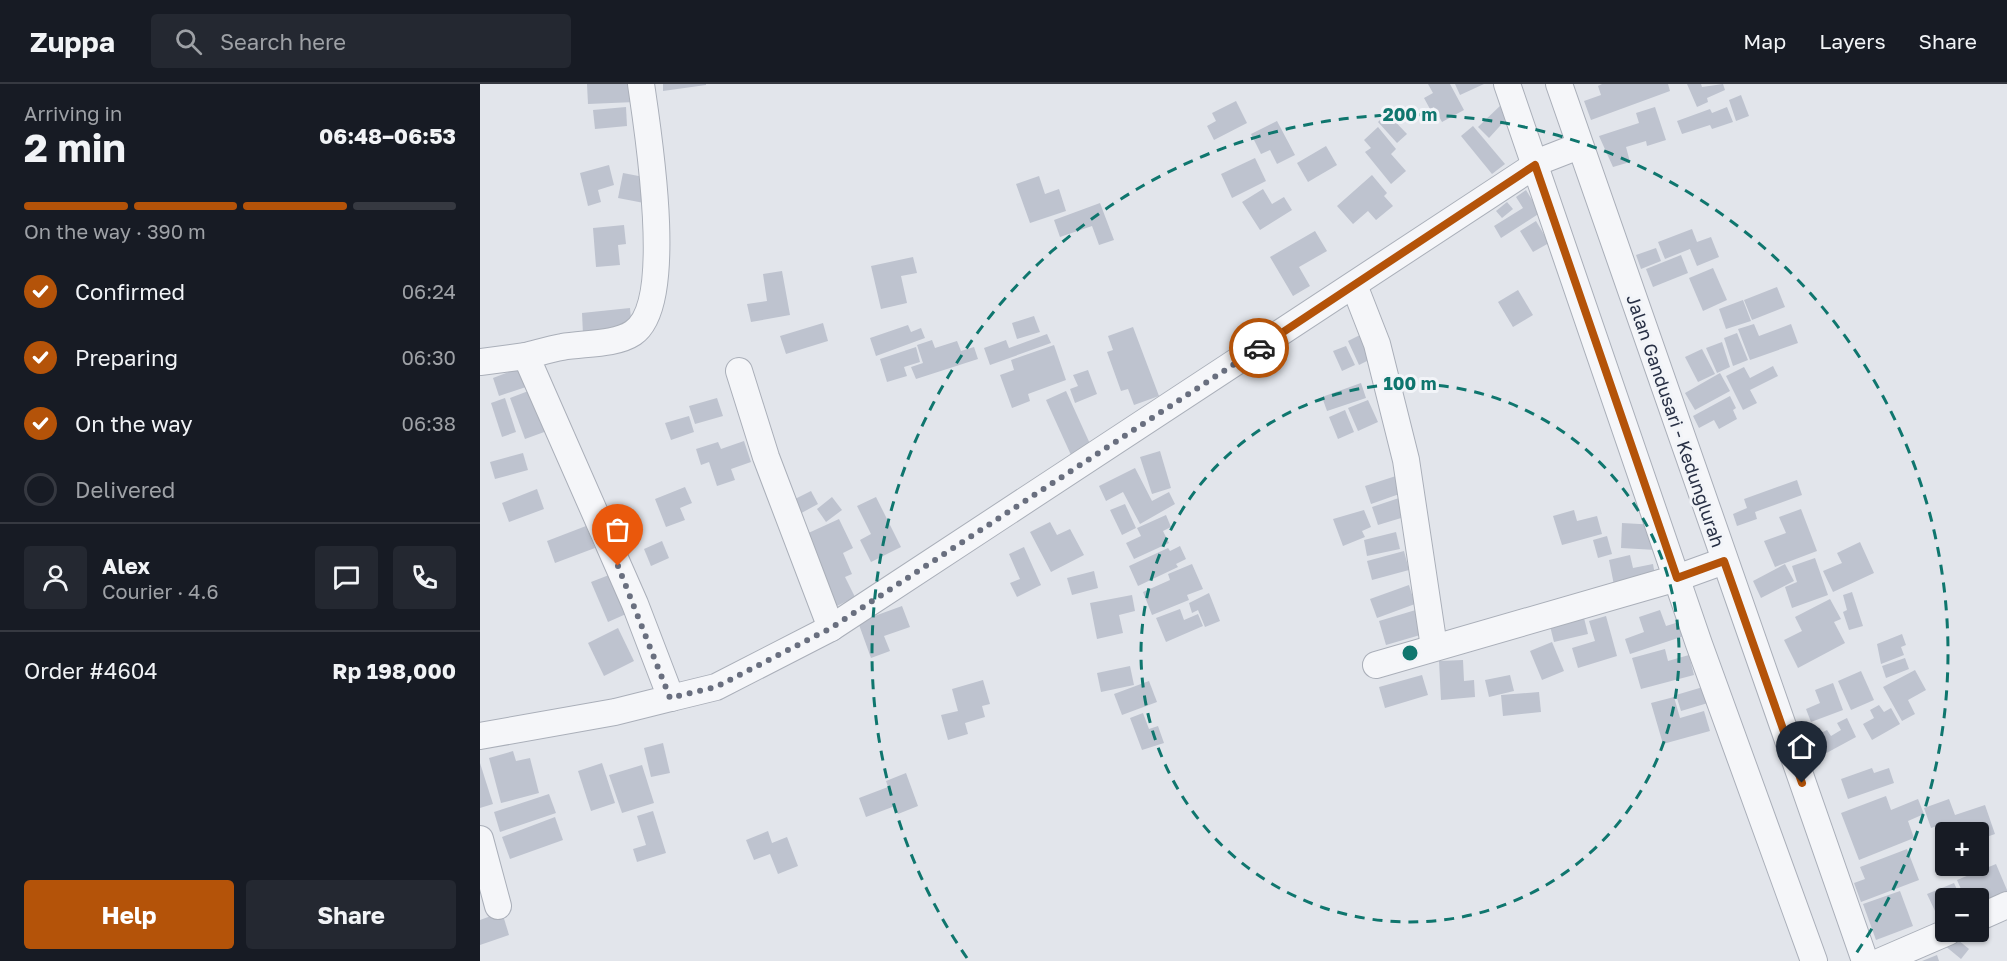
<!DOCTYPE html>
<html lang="en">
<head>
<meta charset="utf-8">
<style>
	:root { --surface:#171b24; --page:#242831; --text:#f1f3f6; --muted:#9ea1a6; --line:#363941; --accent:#b45309 }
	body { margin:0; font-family:"Golos Text",sans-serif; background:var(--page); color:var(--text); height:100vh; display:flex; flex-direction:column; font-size:22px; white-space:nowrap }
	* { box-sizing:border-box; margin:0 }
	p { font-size:20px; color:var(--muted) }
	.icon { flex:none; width:33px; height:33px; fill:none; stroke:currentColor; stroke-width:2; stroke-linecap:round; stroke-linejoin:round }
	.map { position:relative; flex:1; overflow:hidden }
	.details { display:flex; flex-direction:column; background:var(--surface); width:480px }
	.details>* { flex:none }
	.controls { position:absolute; left:1455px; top:738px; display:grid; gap:12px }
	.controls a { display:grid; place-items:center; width:54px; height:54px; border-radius:6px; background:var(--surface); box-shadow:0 2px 4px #0004; font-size:30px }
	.pin { position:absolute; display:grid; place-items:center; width:51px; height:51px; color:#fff; margin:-62px -26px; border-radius:50% 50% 50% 0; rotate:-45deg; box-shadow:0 0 6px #0007 }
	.pin .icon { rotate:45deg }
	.courier { position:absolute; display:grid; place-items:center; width:60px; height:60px; margin:-30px; border:4px solid #b45309; border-radius:50%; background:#fff; color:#222; box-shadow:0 2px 8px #0007 }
	.head em { font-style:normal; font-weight:700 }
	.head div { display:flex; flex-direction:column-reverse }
	.head { display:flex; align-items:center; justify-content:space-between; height:102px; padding:0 24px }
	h1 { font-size:39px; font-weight:700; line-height:45px }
	.bar { display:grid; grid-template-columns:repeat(4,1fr); gap:9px 6px; align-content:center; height:72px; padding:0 24px }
	.bar i { height:8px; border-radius:4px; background:var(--line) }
	.bar .on { background:var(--accent) }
	.bar p { grid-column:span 4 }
	.line { display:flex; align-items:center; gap:15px; padding:0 24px; border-top:2px solid var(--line) }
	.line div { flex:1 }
	.round { display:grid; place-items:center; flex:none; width:63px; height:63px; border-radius:6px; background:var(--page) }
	ol { padding:0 24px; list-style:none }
	li { display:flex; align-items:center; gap:18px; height:66px }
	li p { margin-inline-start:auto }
	li .icon { padding:6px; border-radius:50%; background:var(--accent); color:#fff; stroke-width:4 }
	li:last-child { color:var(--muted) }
	li i { width:33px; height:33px; border:3px solid var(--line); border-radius:50% }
	.primary-button { display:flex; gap:12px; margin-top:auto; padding:12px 24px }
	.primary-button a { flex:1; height:69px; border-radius:6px; background:var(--accent); color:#fff; font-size:24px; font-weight:700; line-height:69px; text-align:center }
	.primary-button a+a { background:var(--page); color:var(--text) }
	header { display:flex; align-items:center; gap:36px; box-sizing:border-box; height:84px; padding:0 30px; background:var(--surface); border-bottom:2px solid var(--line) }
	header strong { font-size:28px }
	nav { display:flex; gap:33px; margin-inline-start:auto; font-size:21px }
	.search { width:420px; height:54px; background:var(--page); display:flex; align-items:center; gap:15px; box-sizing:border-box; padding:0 21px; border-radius:6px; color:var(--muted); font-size:22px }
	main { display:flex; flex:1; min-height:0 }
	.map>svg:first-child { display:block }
</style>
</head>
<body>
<header>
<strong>Zuppa</strong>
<div class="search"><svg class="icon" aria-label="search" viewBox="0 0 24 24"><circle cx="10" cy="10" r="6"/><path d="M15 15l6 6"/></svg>Search here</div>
<nav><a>Map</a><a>Layers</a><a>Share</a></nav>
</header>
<main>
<section class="details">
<div class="head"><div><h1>2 min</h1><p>Arriving in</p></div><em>06:48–06:53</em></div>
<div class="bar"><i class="on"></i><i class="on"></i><i class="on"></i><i></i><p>On the way · 390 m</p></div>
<ol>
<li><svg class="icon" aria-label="check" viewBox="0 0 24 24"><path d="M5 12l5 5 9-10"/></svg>Confirmed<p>06:24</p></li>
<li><svg class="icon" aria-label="check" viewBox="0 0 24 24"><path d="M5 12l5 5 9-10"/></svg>Preparing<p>06:30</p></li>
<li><svg class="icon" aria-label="check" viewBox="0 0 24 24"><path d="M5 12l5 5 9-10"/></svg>On the way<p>06:38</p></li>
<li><i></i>Delivered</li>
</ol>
<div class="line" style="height:108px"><a class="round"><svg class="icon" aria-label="person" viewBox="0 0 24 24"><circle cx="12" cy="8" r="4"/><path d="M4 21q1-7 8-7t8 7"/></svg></a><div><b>Alex</b><p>Courier · 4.6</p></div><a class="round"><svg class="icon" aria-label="chat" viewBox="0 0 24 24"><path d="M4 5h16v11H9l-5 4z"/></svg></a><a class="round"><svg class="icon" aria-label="phone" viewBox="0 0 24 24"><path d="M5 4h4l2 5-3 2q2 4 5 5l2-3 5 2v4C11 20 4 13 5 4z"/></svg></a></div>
<div class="line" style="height:78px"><div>Order #4604</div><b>Rp 198,000</b></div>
<div class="primary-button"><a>Help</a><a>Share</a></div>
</section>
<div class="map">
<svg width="1527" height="877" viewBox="0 0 1527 877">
	<rect width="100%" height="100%" fill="#e2e5eb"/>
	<g fill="#bec3cf">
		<path d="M107,0H154L155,18L108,20Z"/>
		<path d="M183,0H226V1L183,7Z"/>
		<path d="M948,0H970L984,26L962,38L954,23L950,25L944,14L953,9Z"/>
		<path d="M975,0H1004L980,11Z"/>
		<path d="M1122,0H1188L1190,7L1111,36L1104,17L1121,11L1118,2Z"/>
		<path d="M1207,0H1221L1222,3L1243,0L1245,6L1227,14L1228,18L1217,23Z"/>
		<path d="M1261,11L1269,32L1256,37L1249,16Z"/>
		<path d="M756,17L767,39L734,56L727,42L736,37L732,29Z"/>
		<path d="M1022,20L1030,31L1009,54L998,43Z"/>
		<path d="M146,23L147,42L115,45L113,26Z"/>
		<path d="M1175,23L1186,56L1167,62L1166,57L1146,63L1150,78L1133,83L1119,52L1159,39L1156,29Z"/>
		<path d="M1247,23L1253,38L1232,45L1230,41L1202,50L1197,37L1230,25L1232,29Z"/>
		<path d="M907,29L927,50L917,59L898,38Z"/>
		<path d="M797,37L815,71L797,80L790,66L781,70L771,50Z"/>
		<path d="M993,42L1025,80L1012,90L981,52Z"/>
		<path d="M898,43L916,65L911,70L926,87L911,100L885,68L891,64L884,56Z"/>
		<path d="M846,62L857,81L828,98L817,79Z"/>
		<path d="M775,74L786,97L752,114L741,90Z"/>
		<path d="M129,81L134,101L118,106L121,118L108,122L100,89Z"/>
		<path d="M143,89L169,94L164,119L138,114Z"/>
		<path d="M892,91L907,109L904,112L913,122L896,136L888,127L873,140L857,122Z"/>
		<path d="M559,92L565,110L579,105L586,127L550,139L536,100Z"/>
		<path d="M783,105L792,120L804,113L812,126L780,146L762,118Z"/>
		<path d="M1046,106L1060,129L1021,154L1014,142L1043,124L1036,113Z"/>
		<path d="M1027,118L1033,125L1022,134L1016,127Z"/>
		<path d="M620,119L634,156L619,161L612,142L580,153L574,136Z"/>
		<path d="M1056,137L1069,159L1053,168L1040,147Z"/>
		<path d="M144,141L146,160L138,161L140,181L116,183L113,144Z"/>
		<path d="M1212,145L1217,158L1231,153L1239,173L1217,182L1210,165L1185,175L1178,158Z"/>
		<path d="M835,147L847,167L819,183L830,202L813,212L790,173Z"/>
		<path d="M1176,164L1181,177L1161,185L1156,171Z"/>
		<path d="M1201,171L1208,189L1173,203L1166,185Z"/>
		<path d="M433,173L437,189L421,192L427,219L401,225L391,182Z"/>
		<path d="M1233,184L1247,216L1223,227L1209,194Z"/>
		<path d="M302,187L310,231L271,238L267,220L287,217L283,190Z"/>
		<path d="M1297,203L1305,223L1272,236L1264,216Z"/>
		<path d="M1038,206L1053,231L1033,243L1018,218Z"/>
		<path d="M1263,216L1271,237L1246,245L1239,225Z"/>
		<path d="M150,224L152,246L103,250L102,229Z"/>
		<path d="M554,232L560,248L537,255L532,239Z"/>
		<path d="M343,239L348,257L306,270L300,252Z"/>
		<path d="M1274,240L1279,252L1311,240L1318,259L1270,276L1258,245Z"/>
		<path d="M428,241L431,248L441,244L445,254L396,272L390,254Z"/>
		<path d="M653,243L679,312L654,321L648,305L641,307L627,268L633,266L628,252Z"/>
		<path d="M884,249L895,273L879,281L868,257Z"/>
		<path d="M1257,249L1268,276L1253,282L1244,254Z"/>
		<path d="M567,250L571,259L510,281L504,264L526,256L529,264Z"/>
		<path d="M452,256L455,264L477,257L481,267L494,263L498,275L436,295L431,283L443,279L437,261Z"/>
		<path d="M1242,258L1250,283L1237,289L1226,264Z"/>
		<path d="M574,261L586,296L548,310L550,317L532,324L520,291L534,286L531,276Z"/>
		<path d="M866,262L875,281L862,287L853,267Z"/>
		<path d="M436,263L440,278L424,283L427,292L407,298L400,275Z"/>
		<path d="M1222,265L1235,290L1218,298L1205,273Z"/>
		<path d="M1293,282L1298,292L1270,306L1277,319L1263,326L1246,292L1264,283L1270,294Z"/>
		<path d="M42,283L49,302L19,312L13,294Z"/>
		<path d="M608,286L617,310L595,319L590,305L598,302L593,291Z"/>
		<path d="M1240,289L1250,307L1215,326L1205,309Z"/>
		<path d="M881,299L886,314L847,327L842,313Z"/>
		<path d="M51,306L67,347L45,355L30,314Z"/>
		<path d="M586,307L611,362L591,371L566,316Z"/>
		<path d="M1250,312L1256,324L1253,326L1257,335L1239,345L1234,336L1219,344L1213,332Z"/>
		<path d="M25,314L36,348L22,353L11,319Z"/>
		<path d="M237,314L243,332L215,340L209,322Z"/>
		<path d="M888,316L898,338L878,347L868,324Z"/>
		<path d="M865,326L874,348L858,355L849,333Z"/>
		<path d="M209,332L214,348L191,356L185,339Z"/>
		<path d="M264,357L271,378L251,385L255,396L237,402L229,378L221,381L216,365L238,358L241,365Z"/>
		<path d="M680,367L691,404L672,410L660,373Z"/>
		<path d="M43,369L48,386L15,395L10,378Z"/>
		<path d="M655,384L672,417L689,408L695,420L660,440L643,408L626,417L619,402Z"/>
		<path d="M919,391L925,408L891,420L885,402Z"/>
		<path d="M1317,396L1322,411L1275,428L1277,435L1257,442L1253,430L1267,424L1264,415Z"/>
		<path d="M205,403L212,419L200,424L205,436L186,443L175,415Z"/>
		<path d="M57,405L64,425L29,438L22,419Z"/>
		<path d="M331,407L338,420L314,433L307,419Z"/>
		<path d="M925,412L931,431L898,441L892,423Z"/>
		<path d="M352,413L362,426L346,438L337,425Z"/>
		<path d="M396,413L421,463L391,478L380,456L391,450L377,422Z"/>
		<path d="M645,420L656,444L642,451L630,426Z"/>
		<path d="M1321,425L1337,467L1295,483L1284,457L1306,449L1299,433Z"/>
		<path d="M884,426L891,443L882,447L885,453L863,462L853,435Z"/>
		<path d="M1094,426L1097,437L1117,432L1122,450L1082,461L1073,432Z"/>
		<path d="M686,431L691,443L683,447L689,459L654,475L646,459L661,452L657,444Z"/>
		<path d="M359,435L373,464L363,469L372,490L365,493L375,513L357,522L324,451Z"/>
		<path d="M570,438L577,451L590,445L604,471L571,488L550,448Z"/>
		<path d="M1142,439L1177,441L1176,466L1141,464Z"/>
		<path d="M106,442L115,464L75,479L67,457Z"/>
		<path d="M916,448L920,465L887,472L884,456Z"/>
		<path d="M1127,452L1132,470L1118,474L1113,456Z"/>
		<path d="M182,457L189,474L171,482L164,465Z"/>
		<path d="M1380,458L1394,489L1353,508L1343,487L1362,479L1357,469Z"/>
		<path d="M700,462L706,475L696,480L698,483L658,502L649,482L688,464L690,467Z"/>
		<path d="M544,463L561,501L537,513L530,499L540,495L529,470Z"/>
		<path d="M924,467L929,486L892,496L887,477Z"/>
		<path d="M1150,471L1153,484L1173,480L1176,497L1135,506L1129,476Z"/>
		<path d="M1335,474L1348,511L1312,524L1305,503L1317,498L1312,482Z"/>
		<path d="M712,480L723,505L707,511L709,516L672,531L663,508L690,496L688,490Z"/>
		<path d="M1305,480L1314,497L1281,514L1273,497Z"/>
		<path d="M614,487L618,504L592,511L587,494Z"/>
		<path d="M129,491L146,530L128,538L111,498Z"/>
		<path d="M929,501L935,520L897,534L890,515Z"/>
		<path d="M1372,508L1383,542L1369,546L1363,528L1367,526L1363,511Z"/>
		<path d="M729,509L740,537L725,543L718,526L712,529L709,519Z"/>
		<path d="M652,511L655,527L639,531L643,549L617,555L610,519Z"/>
		<path d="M1350,515L1361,535L1354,538L1365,559L1318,584L1304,556L1322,547L1315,533Z"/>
		<path d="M422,522L430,543L404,552L410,567L391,574L378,538Z"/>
		<path d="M700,525L704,536L718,530L723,542L686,558L676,534Z"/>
		<path d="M939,525L947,549L906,561L899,537Z"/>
		<path d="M1180,526L1186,542L1199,538L1204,552L1150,570L1145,555L1164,548L1159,533Z"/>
		<path d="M1103,530L1108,550L1074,558L1069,538Z"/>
		<path d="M1126,532L1137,572L1098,584L1092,564L1115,557L1109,537Z"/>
		<path d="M138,544L154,577L124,592L108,559Z"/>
		<path d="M1422,550L1426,561L1421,563L1424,571L1401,580L1397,560Z"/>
		<path d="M1072,558L1084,587L1062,596L1050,567Z"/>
		<path d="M1185,565L1188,577L1209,571L1214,591L1161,605L1152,574Z"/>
		<path d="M1425,574L1429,585L1406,594L1402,582Z"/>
		<path d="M983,576L984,597L994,596L995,613L961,616L959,577Z"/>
		<path d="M650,582L654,601L621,608L617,589Z"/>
		<path d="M1435,586L1446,606L1428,616L1435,630L1422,637L1403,603Z"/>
		<path d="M1381,587L1394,616L1371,626L1358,597Z"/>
		<path d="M942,591L948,611L905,624L899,603Z"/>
		<path d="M1030,591L1034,607L1009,613L1005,596Z"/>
		<path d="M503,596L510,620L502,622L505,633L485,639L488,650L468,656L461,631L478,627L472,605Z"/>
		<path d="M669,597L677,618L642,631L634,610Z"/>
		<path d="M1353,599L1363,626L1331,638L1326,625L1340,619L1335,606Z"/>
		<path d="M1233,600L1238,616L1201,627L1196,611Z"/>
		<path d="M1059,608L1061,628L1023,632L1021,611Z"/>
		<path d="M1194,613L1200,634L1224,627L1230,647L1183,660L1171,619Z"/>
		<path d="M1399,621L1404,628L1411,624L1420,640L1392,656L1383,640L1394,634L1390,626Z"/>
		<path d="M663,629L669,645L678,642L684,659L662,666L650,634Z"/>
		<path d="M1367,634L1376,653L1341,672L1331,654L1347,646L1351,652L1361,646L1357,639Z"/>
		<path d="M183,659L190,689L171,693L164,664Z"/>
		<path d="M33,667L36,677L50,674L59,709L21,719L9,674Z"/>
		<path d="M0,679L13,720L0,724Z"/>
		<path d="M122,679L135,719L111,727L98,687Z"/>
		<path d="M162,681L174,719L142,729L129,691Z"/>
		<path d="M1392,684L1394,689L1409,684L1414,699L1368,715L1361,695Z"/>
		<path d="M426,689L438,722L418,730L415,722L386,733L379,714L408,703L406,697Z"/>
		<path d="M69,710L76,729L20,748L14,728Z"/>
		<path d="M1406,712L1411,726L1438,715L1444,730L1428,737L1434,754L1379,776L1361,729Z"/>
		<path d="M1469,715L1475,731L1505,721L1515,750L1498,756V748H1466L1465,765L1457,742L1451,744L1444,724Z"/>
		<path d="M173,727L186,769L157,778L153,765L166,761L157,732Z"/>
		<path d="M75,733L83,756L30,775L22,753Z"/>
		<path d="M288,747L292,759L307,753L318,782L298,790L290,770L274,776L266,756Z"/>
		<path d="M1427,765L1439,796L1381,818L1374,799L1385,795L1380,783Z"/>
		<path d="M1516,780L1527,806V814L1498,826V814H1485L1477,796Z"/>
		<path d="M1474,799L1481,814H1466V822L1455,827L1447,810Z"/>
		<path d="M1420,807L1433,842L1396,856L1383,820Z"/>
		<path d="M22,828L29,851L0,861V836Z"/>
		<path d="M1472,851L1489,865L1481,875L1464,861Z"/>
		<path d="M1457,871L1459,877H1442Z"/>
	</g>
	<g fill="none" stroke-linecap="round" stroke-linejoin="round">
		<g stroke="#aaafb9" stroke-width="28">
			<g id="minor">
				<path d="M1027,0L1219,560L1334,877"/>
				<path d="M1079,0L1385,877"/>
				<path d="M874,201L897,260L926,376L954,563"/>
				<path d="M0,278L46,272"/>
				<path d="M259,287L286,373L351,544"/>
				<path d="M896,581L1197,494L1244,477"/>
				<path d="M191,614L236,603L351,544L1063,76L1099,62"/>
				<path d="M0,652L135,628L191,614L155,520L46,272C58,269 70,265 82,263C103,259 135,261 153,249C196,220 168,48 161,0"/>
				<path d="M0,755L18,822"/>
				<path d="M1498,834L1527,821"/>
				<path d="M1401,877L1468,848"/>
			</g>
		</g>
		<use href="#minor" stroke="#f5f6f9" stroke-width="26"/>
	</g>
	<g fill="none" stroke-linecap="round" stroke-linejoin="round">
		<path stroke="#696f7f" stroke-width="6" stroke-dasharray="0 10.8" d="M138,482L190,614L236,603L351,544L779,264"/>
		<path stroke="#b45309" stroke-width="8" d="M779,264L1055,81L1197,494L1244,477L1322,699"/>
	</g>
	<g fill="none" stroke="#0f766e" stroke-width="3" stroke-dasharray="10 8">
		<circle cx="930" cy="569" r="269"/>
		<path d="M487 874A538 538 0 1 1 1373 874"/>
	</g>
	<g text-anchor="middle" stroke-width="6" stroke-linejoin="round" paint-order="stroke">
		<g font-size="18" fill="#283045" stroke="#f2f4f8">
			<text transform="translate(1195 337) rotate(71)" y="6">Jalan Gandusari - Kedunglurah</text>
		</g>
	</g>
	<circle cx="930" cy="569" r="9" fill="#0f766e" stroke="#f2f4f8" stroke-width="3"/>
	<g font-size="18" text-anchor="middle" font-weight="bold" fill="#0f766e" stroke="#f2f4f8" stroke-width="6" stroke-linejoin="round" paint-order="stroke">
		<text x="930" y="37">200 m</text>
		<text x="930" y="306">100 m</text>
	</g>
</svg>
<div class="controls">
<a>+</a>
<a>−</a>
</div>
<div class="pin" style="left:138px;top:482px;background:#ea580c"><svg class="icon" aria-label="bag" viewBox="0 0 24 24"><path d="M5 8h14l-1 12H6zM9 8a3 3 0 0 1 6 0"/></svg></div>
<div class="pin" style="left:1322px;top:699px;background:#1f2937"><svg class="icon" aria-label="home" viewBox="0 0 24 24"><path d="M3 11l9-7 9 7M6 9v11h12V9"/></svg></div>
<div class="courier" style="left:779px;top:264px"><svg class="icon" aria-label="car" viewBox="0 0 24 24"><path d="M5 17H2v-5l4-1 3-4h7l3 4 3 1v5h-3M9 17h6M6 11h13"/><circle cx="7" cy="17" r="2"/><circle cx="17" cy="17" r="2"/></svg></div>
</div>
</main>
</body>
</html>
